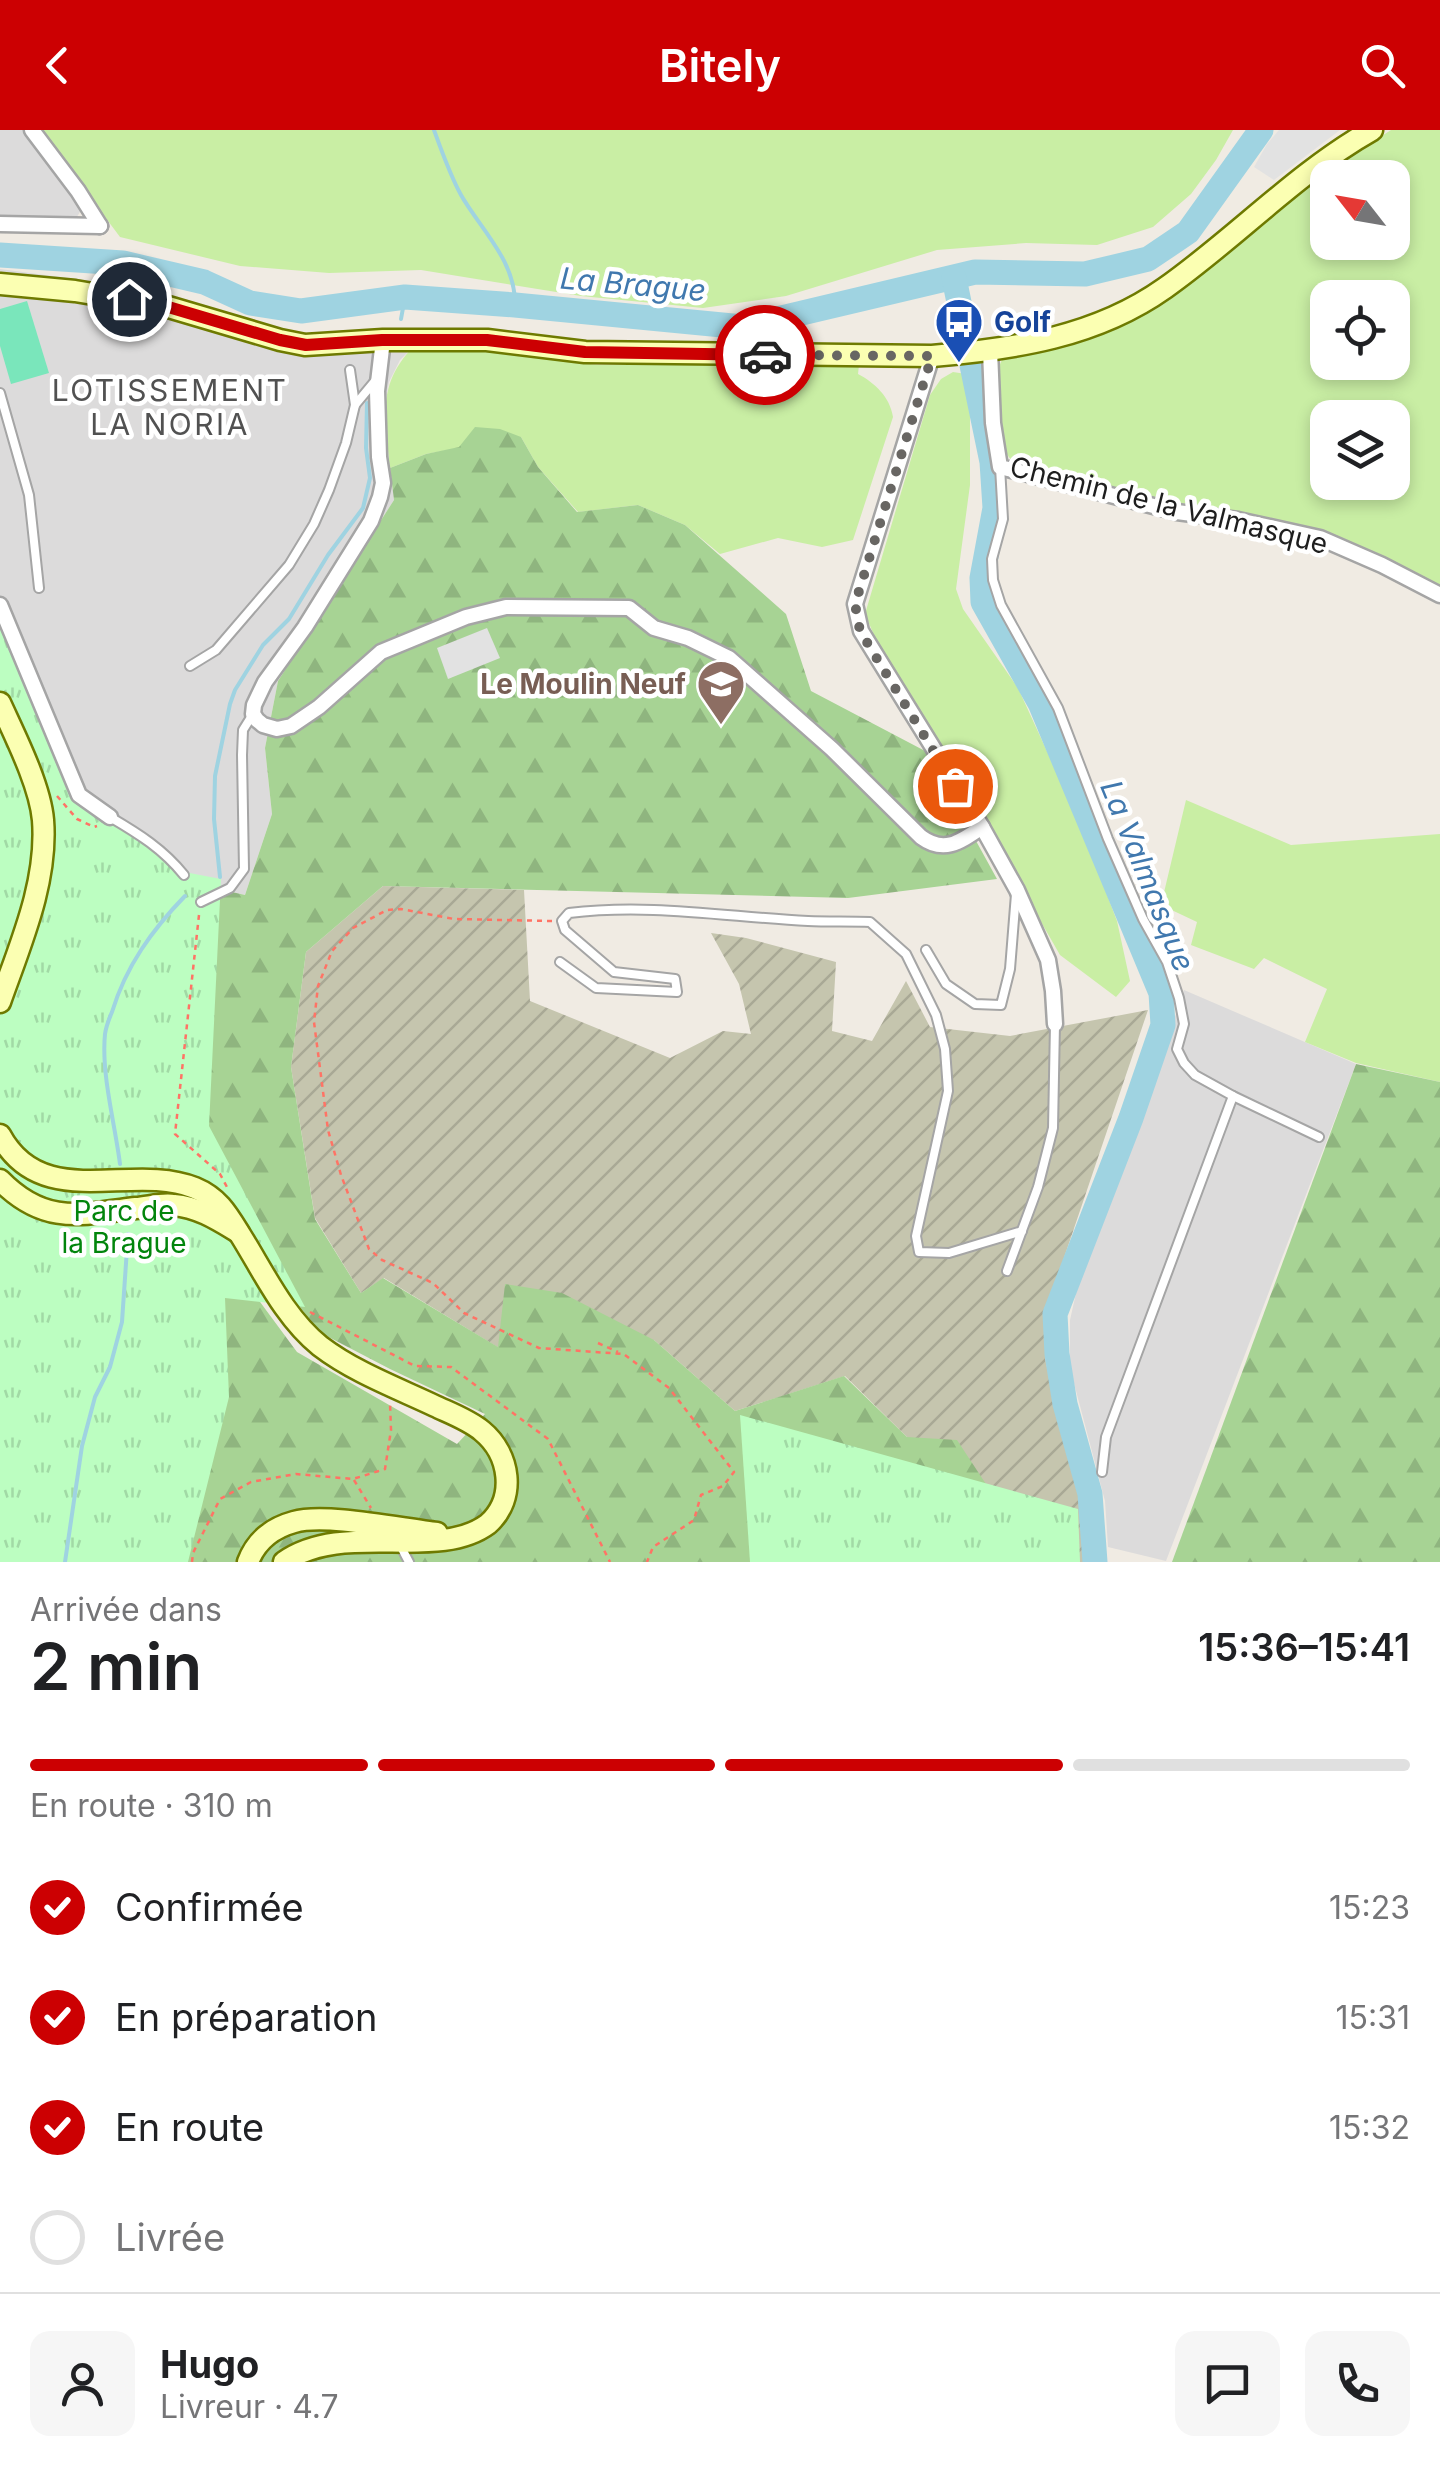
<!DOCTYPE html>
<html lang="fr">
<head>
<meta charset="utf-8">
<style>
	:root { --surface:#fff; --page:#f6f6f6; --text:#202124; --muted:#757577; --line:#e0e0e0; --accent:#cc0002 }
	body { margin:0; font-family:Inter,sans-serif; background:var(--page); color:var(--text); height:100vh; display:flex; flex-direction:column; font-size:38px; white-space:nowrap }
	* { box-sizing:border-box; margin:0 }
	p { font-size:32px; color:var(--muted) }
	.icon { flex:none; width:55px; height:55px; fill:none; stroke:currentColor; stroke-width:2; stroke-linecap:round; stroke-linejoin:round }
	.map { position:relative; height:1432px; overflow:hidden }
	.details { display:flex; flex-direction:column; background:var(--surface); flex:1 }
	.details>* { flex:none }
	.needle { width:65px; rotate:301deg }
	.tools { position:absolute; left:1310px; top:30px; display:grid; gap:20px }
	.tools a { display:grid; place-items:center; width:100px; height:100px; border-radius:20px; background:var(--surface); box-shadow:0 5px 15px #0003; font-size:50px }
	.pin { position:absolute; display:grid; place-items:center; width:85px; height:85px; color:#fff; margin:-42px; border:5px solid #fff; border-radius:50%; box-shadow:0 2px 10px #0007 }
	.courier { position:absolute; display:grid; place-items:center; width:100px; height:100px; margin:-50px; border:8px solid #cc0002; border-radius:50%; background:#fff; color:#222; box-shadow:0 2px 12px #0007 }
	.headline em { font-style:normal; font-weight:600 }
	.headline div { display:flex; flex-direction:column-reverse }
	.headline { display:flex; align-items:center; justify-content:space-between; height:170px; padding:0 30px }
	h1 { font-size:65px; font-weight:600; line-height:75px }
	.bar { display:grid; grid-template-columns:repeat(4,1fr); gap:15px 10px; align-content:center; height:120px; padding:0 30px }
	.bar i { height:12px; border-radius:8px; background:var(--line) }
	.bar .current { background:var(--accent) }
	.bar p { grid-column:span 4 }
	.line { display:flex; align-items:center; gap:25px; padding:0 30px; border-top:2px solid var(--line) }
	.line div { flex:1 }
	.round { display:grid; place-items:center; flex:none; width:105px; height:105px; border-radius:20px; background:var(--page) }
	ol { padding:0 30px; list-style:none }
	li { display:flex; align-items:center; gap:30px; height:110px }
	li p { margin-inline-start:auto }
	li .icon { padding:10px; border-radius:50%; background:var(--accent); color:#fff; stroke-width:4 }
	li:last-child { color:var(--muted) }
	li i { width:55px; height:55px; border:5px solid var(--line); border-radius:50% }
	header { display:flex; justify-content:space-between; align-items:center; height:130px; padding:0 30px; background:var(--accent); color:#fff; font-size:45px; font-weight:600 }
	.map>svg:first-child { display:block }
</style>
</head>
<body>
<header><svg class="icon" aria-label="back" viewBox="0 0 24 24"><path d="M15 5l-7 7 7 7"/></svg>Bitely<svg class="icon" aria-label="search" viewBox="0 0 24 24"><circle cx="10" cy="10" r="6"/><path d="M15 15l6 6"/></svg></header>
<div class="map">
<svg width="1440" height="1432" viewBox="0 0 1440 1432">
	<defs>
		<pattern id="construction-furrows" width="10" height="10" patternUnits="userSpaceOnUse" patternTransform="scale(2.5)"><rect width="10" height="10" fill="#c5c5ae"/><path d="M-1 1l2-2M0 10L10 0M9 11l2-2" fill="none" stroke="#a9a995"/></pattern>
		<pattern id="forest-firs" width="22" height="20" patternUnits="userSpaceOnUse" patternTransform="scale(2.5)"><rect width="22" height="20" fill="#a7d394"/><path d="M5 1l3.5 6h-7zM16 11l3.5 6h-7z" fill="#8fb57f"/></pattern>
		<pattern id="park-tufts" width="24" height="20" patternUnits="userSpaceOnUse" patternTransform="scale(2.5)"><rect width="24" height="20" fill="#bcfec1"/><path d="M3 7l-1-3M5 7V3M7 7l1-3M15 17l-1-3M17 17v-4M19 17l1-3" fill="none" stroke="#a1d9a5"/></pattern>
	</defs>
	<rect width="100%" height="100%" fill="#f0ebe3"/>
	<g fill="#dcdbdb">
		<path d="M0,0H27L83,77L75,90L0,87Z"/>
		<path d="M0,139L158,160L326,222L415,215L400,230L389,252L384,278L394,370L278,551L265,618L272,684L245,765L180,750L65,670L0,507Z"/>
		<path d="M1184,860L1356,934L1166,1431L1108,1417L1105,1371L1070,1238V1190L1081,1141L1141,987Z"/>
	</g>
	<path fill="url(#construction-furrows)" d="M383,756L524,760L530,871L670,928L723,901L751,904L739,854L711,803L746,808L836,832L832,901L872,911L906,851L930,897L1010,906L1148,880L1045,1184V1228L1055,1274L1083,1365L1087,1432H1017L907,1307L845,1246L735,1281L654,1210L499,1218L384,1148L361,1163L315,1088L291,937L306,822Z"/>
	<g fill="#c9eea4" fill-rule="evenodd">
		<path d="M40,0H1233L1216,30L1191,64L1153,97L1097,115L1026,113L937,120L786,166L703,178L581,166L421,140L329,143L240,136L120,107Z"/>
		<path d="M1391,0H1440V460L1354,414L1309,400L1021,339C1015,334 1008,328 1005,320C996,303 992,246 1002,230L1052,219L1110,199L1206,138L1319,47ZM1328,48H1392V112H1328ZM1328,168H1392V232H1328ZM1328,288H1392V352H1328Z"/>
		<path d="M415,215L469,218L597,235H859L858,244C875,253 890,267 893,287L853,410L822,417L778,408L720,424L685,395L638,375L578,382L538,337L521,307L426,324L390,338C385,288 376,254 415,215Z"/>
		<path d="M953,242L966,244L970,254V355L956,459L963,479L1018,558L1051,630L1087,712L1117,791L1130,851L1116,867L1060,825L911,565L877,512L865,484L930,265L941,249Z"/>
		<path d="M1186,670L1291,715L1440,704V952L1356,933L1305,912L1327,859L1264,828L1254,839L1191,815L1197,792L1161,775Z"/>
	</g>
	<g fill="url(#forest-firs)">
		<path d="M475,297L500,299L521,307L538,337L577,382L638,375L685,395L786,484L811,561L927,622L997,749L848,768L383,756L306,822L291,937L315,1089L361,1163L383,1148L498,1217L505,1154L562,1163L654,1210L735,1281L844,1246L907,1307L957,1310L1007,1386L1017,1432H0L213,1108L297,1222L457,1314L485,1284L390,1239L317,1201L234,1083L0,904L180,750L245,765L272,684L265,618L278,551L394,370L390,338L426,324L459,317Z"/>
		<path d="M1356,934L1440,952V1432H1172Z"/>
	</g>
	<g fill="url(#park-tufts)">
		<path d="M0,476L79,659L179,741L221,749L209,996L305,1177L225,1168L229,1267L188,1432H0Z"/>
		<path d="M740,1285L1078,1379L1080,1432H750Z"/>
	</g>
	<path fill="#7ae6bb" d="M27,171L49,243L11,254L0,216V179Z"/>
	<g fill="#e2e2e2">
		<path d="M1279,0H1340L1274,50L1254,37L1267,14Z"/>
		<path d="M487,498L500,528L448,549L437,518Z"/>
	</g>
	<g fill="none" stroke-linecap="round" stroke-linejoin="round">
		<g stroke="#9fd3e1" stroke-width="4">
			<path d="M434,0C442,22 450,45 461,65C481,100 516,131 515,175"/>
			<path d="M401,189L405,167"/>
			<path d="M220,747L214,689L215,646L230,574L235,560L263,515L289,489L328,425L363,378L370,348L366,318L367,273"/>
			<path d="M120,1034C115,994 101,944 105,904C106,897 109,889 112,882C126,836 152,800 185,766"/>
			<path d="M65,1432L82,1316L95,1267L110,1237L122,1192L128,1104"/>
		</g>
		<g stroke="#9fd3e1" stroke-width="25">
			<path d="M0,125L123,133L204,152L250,173L301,181L405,167L515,175L743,197L975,142L1085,144L1148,129L1188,102L1261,0"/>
			<path d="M954,148L992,332L995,378L982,448L983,472L1040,573L1161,863L1163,895L1131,988L1055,1184L1057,1224L1065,1274L1090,1364L1095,1432"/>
		</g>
		<g stroke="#a5a5a5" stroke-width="12">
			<g id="lane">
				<path d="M350,240L355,275"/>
				<path d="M0,263L29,365L39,458"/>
				<path d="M1000,337L1003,389L992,429L993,450L1001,475L1058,578L1108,709L1143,789L1167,832L1179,868L1184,894L1177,919L1184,933L1195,945L1233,966L1106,1307L1102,1342"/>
				<path d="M190,536L216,520L289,435L314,394L329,360L346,313L355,275L375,251"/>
				<path d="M110,687C139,704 163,719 184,745"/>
				<path d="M201,772L230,758L244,739L242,625L243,600L253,584"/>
				<path d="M926,820L946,854L975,874L1001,875L1010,839L1016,764"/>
				<path d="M560,832L596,858L677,862L675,849L614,842L565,800L562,791L569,783C650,773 728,787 808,791C829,792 850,791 870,792L906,824L936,885L945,919L948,961L916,1106L919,1122L949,1123L1022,1101"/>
				<path d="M1233,966L1319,1007"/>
				<path d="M1007,1141L1038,1057L1053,998L1055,894"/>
				<path d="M400,1415L409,1432"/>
			</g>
		</g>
		<g stroke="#a5a5a5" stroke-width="19">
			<g id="street">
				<path d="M32,0L78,61L100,96"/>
				<path d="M0,94L100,96"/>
				<path d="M383,210L377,261L379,327L383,353L380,367L371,391L305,497L265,552L254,575L253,584L257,590L263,595L277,599L291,596L319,577L381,522L466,487L506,477L629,478L654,498L688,508L729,528L832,619L921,707C944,724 960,712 982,697"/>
				<path d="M990,221L993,293L1000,337L1177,382L1238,390L1320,408L1382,435L1440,465"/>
				<path d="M932,226L855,474L861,501L982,697L1017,760L1048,830L1053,861L1055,894"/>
				<path d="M0,475L79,665L110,687"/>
			</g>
		</g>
		<g stroke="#6e7a00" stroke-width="25">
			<g id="secondary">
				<path d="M0,154L75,161L165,176L280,210L305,215L383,210H487L585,222L932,226C1014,219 1096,207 1165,158C1236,108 1296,43 1372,0"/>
				<path d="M0,573C15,606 40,655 43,690C48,752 20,815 0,872"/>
				<path d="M0,1005C42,1083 131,1032 195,1058C219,1068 228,1085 241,1106C264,1143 285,1188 320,1216C354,1242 397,1258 435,1276C450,1283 469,1290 482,1301C510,1324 517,1368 488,1394C437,1432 344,1390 284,1432"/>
				<path d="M0,1050C44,1095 80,1085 136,1078C149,1077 162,1073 174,1075C198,1077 218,1090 238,1102"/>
				<path d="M248,1432C256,1411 272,1398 294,1392C325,1383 401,1399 437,1403"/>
			</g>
		</g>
		<g stroke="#ff7365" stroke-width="2.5" stroke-dasharray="5 5" stroke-linecap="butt">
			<path d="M57,666L77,689L94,697L97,696"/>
			<path d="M199,785L175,1004L220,1044L228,1059"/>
			<path d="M552,791L454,789L401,779L387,780L353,798L332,821L318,856L314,892L328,1000L341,1045L369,1119L382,1130L433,1153L464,1183L539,1218L623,1224"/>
			<path d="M310,1182L415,1236L451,1237L548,1309L610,1432"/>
			<path d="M598,1213L618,1222"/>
			<path d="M625,1225L669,1258L734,1342L723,1356L701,1365L694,1390L653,1417L647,1432"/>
			<path d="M354,1350L371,1378"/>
			<path d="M192,1432L193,1423L220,1369L251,1352L296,1344L353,1349L385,1339L391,1300L390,1273"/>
		</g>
		<use href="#lane" stroke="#fff" stroke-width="8"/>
		<use href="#street" stroke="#fff" stroke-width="14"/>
		<use href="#secondary" stroke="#fbffb2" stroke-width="20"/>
	</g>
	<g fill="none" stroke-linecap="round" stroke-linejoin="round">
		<path stroke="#686663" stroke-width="10" stroke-dasharray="0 18" d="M765,225L932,226L855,474L860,501L955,656"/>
		<path stroke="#cc0002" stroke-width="12" d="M129,169L165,176L280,210L306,215L382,210H487L585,222L765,225"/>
	</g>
	<defs>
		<g id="bus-pin" transform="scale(2.5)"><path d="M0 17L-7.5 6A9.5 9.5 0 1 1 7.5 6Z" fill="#1a4fb4" stroke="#fff"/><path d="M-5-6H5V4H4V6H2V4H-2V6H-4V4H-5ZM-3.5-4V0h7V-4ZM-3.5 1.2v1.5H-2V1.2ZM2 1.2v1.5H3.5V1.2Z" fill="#fff"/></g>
		<g id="school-pin" transform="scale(2.5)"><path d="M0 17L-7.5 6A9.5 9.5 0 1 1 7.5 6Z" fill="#8d6e63" stroke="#fff"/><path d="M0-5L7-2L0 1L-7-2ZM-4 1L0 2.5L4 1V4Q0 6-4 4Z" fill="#fff"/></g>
	</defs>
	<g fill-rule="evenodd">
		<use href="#bus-pin" x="959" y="192"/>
		<use href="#school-pin" x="721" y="554"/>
	</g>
	<g text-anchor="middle" stroke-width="9" stroke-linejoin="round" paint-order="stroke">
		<g font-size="28" font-weight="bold" fill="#164399" stroke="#fff" text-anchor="start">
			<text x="994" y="202">Golf</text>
		</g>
		<g font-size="28" fill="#1e1e1e" stroke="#fff">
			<text transform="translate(1169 375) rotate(14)" y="10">Chemin de la Valmasque</text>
		</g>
		<g font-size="28" font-weight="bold" fill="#785e54" stroke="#fff" text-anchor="end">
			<text x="686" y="564">Le Moulin Neuf</text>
		</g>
		<g font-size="28" fill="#02850c" stroke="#fff">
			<text x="124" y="1091">Parc de<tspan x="124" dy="32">la Brague</tspan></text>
		</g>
		<g font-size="30" font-style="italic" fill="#4078ae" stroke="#fff">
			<text transform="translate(633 155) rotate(5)" y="10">La Brague</text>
			<text transform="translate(1147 746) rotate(68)" y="10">La Valmasque</text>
		</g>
		<g font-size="30" letter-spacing="2.5" fill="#515151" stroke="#fff">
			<text x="170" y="271">LOTISSEMENT<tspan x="170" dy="34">LA NORIA</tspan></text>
		</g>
	</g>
</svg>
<div class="tools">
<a><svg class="needle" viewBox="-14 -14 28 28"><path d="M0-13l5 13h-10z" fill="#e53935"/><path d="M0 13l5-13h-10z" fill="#757577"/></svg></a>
<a><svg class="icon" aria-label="locate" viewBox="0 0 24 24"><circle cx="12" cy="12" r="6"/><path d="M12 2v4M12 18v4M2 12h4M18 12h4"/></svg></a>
<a><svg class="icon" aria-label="layers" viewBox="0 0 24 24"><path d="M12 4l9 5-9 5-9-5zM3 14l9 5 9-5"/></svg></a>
</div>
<div class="pin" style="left:955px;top:656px;background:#ea580c"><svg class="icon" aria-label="bag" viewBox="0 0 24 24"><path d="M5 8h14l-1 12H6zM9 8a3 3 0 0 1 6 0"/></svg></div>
<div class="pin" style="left:129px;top:169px;background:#1f2937"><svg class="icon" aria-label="home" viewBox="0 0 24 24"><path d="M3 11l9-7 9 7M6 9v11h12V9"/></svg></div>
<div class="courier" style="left:765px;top:225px"><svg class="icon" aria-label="car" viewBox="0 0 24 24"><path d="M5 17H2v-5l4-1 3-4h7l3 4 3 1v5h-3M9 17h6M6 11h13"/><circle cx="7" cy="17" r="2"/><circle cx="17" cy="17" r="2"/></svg></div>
</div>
<section class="details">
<div class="headline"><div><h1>2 min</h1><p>Arrivée dans</p></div><em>15:36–15:41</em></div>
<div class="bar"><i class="current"></i><i class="current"></i><i class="current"></i><i></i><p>En route · 310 m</p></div>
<ol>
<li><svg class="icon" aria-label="check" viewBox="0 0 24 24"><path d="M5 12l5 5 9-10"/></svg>Confirmée<p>15:23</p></li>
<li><svg class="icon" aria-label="check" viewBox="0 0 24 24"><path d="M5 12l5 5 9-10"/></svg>En préparation<p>15:31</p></li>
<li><svg class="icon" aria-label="check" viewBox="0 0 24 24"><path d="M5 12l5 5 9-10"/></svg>En route<p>15:32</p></li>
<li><i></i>Livrée</li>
</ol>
<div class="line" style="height:180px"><a class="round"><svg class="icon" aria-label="person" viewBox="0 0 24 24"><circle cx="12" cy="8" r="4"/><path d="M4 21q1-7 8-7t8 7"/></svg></a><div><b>Hugo</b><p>Livreur · 4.7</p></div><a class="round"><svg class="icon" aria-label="chat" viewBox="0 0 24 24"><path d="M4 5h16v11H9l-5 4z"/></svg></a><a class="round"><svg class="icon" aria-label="phone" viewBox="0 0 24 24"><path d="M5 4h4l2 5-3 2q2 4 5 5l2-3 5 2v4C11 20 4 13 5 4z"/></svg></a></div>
</section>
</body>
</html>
